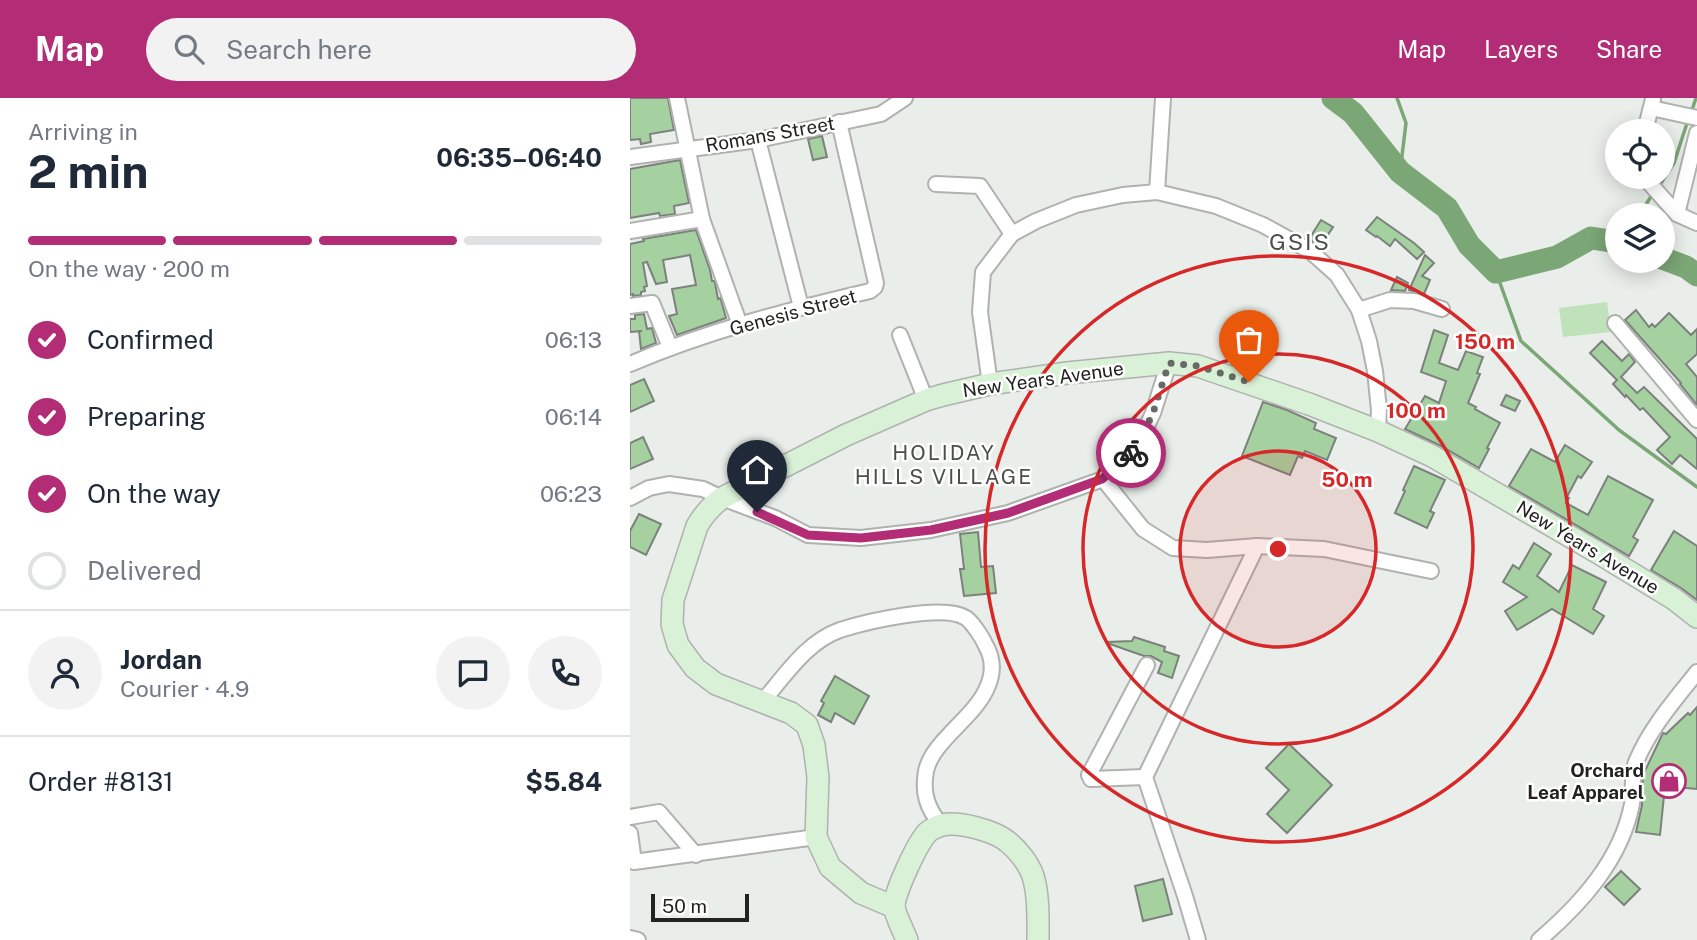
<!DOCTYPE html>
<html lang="en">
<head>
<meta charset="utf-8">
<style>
	:root { --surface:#fff; --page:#f2f2f3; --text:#1f2937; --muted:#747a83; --line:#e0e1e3; --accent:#b22d75 }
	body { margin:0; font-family:"Public Sans",sans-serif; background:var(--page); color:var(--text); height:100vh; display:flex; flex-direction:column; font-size:26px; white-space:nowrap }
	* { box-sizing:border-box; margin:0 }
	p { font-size:23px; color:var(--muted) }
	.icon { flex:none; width:38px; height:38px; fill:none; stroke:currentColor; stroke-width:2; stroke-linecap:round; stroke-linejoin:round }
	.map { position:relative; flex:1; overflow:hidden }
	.panel { display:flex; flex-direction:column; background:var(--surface); width:630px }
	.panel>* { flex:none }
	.buttons { position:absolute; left:975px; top:21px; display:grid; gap:14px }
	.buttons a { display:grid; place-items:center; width:70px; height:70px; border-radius:50%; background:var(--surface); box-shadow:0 4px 18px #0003; font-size:35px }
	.scale { position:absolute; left:21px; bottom:18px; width:98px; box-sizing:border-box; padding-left:7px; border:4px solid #222321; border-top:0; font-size:19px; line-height:24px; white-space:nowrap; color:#222321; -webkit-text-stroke:5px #fff; paint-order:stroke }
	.pin { position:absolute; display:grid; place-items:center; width:60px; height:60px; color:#fff; margin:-72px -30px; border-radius:50% 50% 50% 0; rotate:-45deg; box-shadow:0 0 7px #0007 }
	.pin .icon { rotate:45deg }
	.courier { position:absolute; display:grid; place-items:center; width:70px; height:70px; margin:-35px; border:5px solid #b22d75; border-radius:50%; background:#fff; color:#222; box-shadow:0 2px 9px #0007 }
	.overview em { font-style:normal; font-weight:700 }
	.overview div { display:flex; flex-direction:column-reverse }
	.overview { display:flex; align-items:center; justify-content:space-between; height:119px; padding:0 28px }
	h1 { font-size:46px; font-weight:700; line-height:52px }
	.bar { display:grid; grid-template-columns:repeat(4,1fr); gap:10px 7px; align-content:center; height:84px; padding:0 28px }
	.bar i { height:9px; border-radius:5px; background:var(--line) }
	.bar .current { background:var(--accent) }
	.bar p { grid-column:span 4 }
	.line { display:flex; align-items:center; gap:18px; padding:0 28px; border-top:2px solid var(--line) }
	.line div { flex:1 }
	.round { display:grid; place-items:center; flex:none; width:74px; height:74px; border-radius:37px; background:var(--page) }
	ol { padding:0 28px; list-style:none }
	li { display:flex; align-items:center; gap:21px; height:77px }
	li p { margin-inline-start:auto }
	li .icon { padding:7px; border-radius:50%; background:var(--accent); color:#fff; stroke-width:4 }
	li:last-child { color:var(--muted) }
	li i { width:38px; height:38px; border:4px solid var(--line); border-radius:50% }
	header { display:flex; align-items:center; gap:42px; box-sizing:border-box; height:98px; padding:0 35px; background:var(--accent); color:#fff }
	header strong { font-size:33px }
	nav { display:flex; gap:38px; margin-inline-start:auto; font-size:24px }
	.search { width:490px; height:63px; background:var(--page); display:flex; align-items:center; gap:18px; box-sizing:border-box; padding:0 24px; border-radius:38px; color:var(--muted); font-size:26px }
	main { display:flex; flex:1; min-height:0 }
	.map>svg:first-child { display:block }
</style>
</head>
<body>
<header>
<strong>Map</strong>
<div class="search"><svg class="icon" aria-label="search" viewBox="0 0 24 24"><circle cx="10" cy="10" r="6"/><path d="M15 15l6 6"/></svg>Search here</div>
<nav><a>Map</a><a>Layers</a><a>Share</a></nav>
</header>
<main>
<section class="panel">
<div class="overview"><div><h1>2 min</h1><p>Arriving in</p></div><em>06:35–06:40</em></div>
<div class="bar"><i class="current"></i><i class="current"></i><i class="current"></i><i></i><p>On the way · 200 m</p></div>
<ol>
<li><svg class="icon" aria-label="check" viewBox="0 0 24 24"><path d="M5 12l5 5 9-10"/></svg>Confirmed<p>06:13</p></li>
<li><svg class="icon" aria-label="check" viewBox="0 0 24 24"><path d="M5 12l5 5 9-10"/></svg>Preparing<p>06:14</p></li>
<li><svg class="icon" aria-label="check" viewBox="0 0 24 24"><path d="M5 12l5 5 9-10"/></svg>On the way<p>06:23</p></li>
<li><i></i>Delivered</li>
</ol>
<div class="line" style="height:126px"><a class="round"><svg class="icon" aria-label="person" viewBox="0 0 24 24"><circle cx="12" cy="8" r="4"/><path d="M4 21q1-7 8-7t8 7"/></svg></a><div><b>Jordan</b><p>Courier · 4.9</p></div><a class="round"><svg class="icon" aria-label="chat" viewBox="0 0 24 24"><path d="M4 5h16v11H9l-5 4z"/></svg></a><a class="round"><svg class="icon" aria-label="phone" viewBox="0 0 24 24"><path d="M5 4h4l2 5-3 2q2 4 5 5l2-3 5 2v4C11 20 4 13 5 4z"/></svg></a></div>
<div class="line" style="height:91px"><div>Order #8131</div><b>$5.84</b></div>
</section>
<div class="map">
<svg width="1067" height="842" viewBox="0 0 1067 842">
	<rect width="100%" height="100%" fill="#eaeeea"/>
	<path fill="#bfe2bb" d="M977,204L981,234L933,239L929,210Z"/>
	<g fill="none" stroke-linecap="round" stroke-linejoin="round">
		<g stroke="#7ba676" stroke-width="3.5">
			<path d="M767,0L776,25L770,74"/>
			<path d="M1061,15L1066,0"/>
			<path d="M1029,88L1044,65L1058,22"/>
			<path d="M1009,117L1024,94"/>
			<path d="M866,174L891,243L989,332L1067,389"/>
		</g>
		<g stroke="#7ba676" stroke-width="23">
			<path d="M703,0L723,15L770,74L817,110L839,147L866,174L927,159L961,140L987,144"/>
			<path d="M1032,160L1056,169L1067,177"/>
		</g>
	</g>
	<g fill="#a4d19f" stroke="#7d817d" stroke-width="2">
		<path d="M0,0H38L44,32L20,36L21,44L11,46L10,41L0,42Z"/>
		<path d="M192,38L197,59L183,62L178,41Z"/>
		<path d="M50,62L59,105L44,108L45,116L30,118L29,115L0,120V71Z"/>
		<path d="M747,119L784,145L794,154L787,161L765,141L760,148L747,138L746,139L736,132Z"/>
		<path d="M691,122L703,129L690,149L679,141Z"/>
		<path d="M66,132L80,172L82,183H84L85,185L88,201L90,200L91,202L96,220L47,237L39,218L47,216L42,191L66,187L60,157L33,162L37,184L26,186L17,164L13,165L17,188L14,189L15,193L11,194V197L3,198V196L0,197V146L14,143L13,141Z"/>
		<path d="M795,157L804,165L792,178L800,182L794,196L779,192Z"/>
		<path d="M767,179L778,185L775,193L761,192Z"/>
		<path d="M1006,212L1019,229L1022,226L1025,229L1039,215L1061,237L1067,231V256L1056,266L1067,279V307L1050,286L1051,285L995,222Z"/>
		<path d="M14,216L17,231L22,230L26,245L11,251L9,233H12L0,234V221H5V217Z"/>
		<path d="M804,232L818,237L809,265L828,272L836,253L853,259L847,275L850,276L838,305L846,309L845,311L870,325L857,350L859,351L849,370L809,347L775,331L795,298L809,305L816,283L791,274Z"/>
		<path d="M972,243L992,263L999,256L1005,264L991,279L1007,295L1014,289L1067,341V371L1050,357L1042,366L1027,352L1040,339L1013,310L1010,312L996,297L995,299L983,286L987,282L960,255Z"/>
		<path d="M14,281L24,303L0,314V287Z"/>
		<path d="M876,297L890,303L885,313L871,307Z"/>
		<path d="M633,304L657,312L686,325L684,331L706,340L697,362L675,353L672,360L668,358L660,377L612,358Z"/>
		<path d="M13,339L23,361L0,371V345Z"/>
		<path d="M935,347L962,364L951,380L948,378L937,399L939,400L936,405L958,417L978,378L1023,402L1003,439L1008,442L999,458L879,388L901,351L925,364Z"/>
		<path d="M784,368L815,382L800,413L804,415L797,430L765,415L775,393L773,392Z"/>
		<path d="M9,416L31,426L16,457L0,449V433Z"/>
		<path d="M1044,433L1067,448V502L1051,490L1021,472Z"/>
		<path d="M348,434L351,469L363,468L366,495L334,498L330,471H334L330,436Z"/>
		<path d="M904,445L921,456L907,478L929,494L942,467L976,484L963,511L974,518L963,536L922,511L887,532L875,513L897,499L873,484L883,467L889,471Z"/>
		<path d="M504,539L535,549L534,553L549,558L542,580L528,575L532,564L521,558H514L477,545V544L502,543Z"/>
		<path d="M205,578L239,598L224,626L205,615L201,624L188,617L194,605L191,603Z"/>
		<path d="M1067,609V691L1035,688L1030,737L1006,734L1012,707L1013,677L1033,635L1036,636L1058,615L1060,617Z"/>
		<path d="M659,646L702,687L657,735L637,716L659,692L636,670Z"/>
		<path d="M991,773L1010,791L994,807L975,789Z"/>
		<path d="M533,781L542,816L513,823L505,788Z"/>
	</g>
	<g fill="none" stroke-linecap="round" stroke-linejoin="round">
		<g stroke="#afb2ae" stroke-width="18">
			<g id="street">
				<path d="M47,0L72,121L110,227"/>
				<path d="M1021,10L1067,20"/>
				<path d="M1015,33L1023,1"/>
				<path d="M128,42L171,209"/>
				<path d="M0,59L128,42L251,16L275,0"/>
				<path d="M1014,79L1047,116L1067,125"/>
				<path d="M306,86L350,88L382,136"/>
				<path d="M527,94L533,0"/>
				<path d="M1047,116L1067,35"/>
				<path d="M0,133L72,121"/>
				<path d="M0,208L22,205L40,249"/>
				<path d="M729,212L760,202L784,203L812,211"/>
				<path d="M985,225L1067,322"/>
				<path d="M270,237L296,302"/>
				<path d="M0,266C77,233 159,212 240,193L245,189L246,185L209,24"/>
				<path d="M360,286L350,214L353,174L382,136L406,123L446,107L493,97L527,94L586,108L633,127L680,153L707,177L729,212L739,243L745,273L749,312L748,333"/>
				<path d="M473,381L513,431L543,450L577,452L627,448L694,451L801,473"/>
				<path d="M0,400L19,390L39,386L73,391L92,400L145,420L178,437L231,440L301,432L378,415L473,381L506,351L523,315L539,265"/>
				<path d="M132,604C155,578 176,544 210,532C235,524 314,505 336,520C342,524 352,539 355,546C364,561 364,576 356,592C343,620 302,644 296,673C292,695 297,710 311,727"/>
				<path d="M515,679L461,681L459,677L517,567"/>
				<path d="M0,719L29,714L66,757"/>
				<path d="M0,735L4,764L186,739"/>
				<path d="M0,840L8,842"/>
				<path d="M568,842L555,798L515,679L627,448"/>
				<path d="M909,842C951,806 991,762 1002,706C1004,693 1001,676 1006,664C1020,630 1045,602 1067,574"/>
			</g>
		</g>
		<g stroke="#afb2ae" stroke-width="24">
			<g id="secondary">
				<path d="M264,809L231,795L200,769L186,739L188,679L184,647L177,627L161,615L86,586L65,570L48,547L42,526L43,502L67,428C74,416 81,408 92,400L216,337L296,302L313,297L360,286L437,275L539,265L568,268L679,306L748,333L802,358L970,456L1044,501L1067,519"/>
				<path d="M277,842C274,834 264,815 264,807C266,792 287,745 298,734C300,732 308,728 312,727C329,723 365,733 378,744C388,752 399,766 403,778C409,798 408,822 408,842"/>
			</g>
		</g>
		<use href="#street" stroke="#fff" stroke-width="14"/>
		<use href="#secondary" stroke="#d9f1d6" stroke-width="21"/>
	</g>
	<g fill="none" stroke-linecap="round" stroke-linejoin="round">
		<path stroke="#686a67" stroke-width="7" stroke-dasharray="0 12.6" d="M501,355L506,351L523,315L539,265L568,268L619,284"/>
		<path stroke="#b22d75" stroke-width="9" d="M127,414L178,437L231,440L301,432L378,415L472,381L501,355"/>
	</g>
	<circle cx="648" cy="451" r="98" fill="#d62828" fill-opacity=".12"/>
	<g fill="none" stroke="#d62828" stroke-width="3.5">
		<circle cx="648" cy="451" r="98"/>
		<circle cx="648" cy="451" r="195"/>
		<circle cx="648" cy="451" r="293"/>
	</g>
	<defs>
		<g id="shop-ring" transform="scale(1.75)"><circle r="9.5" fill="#fff" stroke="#b22d75" stroke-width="1.5"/><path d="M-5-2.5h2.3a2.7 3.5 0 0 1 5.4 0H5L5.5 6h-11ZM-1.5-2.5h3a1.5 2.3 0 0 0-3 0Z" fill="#b22d75"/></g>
	</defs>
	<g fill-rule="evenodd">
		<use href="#shop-ring" x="1039" y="683"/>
	</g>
	<g text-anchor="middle" stroke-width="5" stroke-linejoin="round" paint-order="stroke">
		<g font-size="19" fill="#222321" stroke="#fff">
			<text transform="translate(140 36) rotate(-10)" y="7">Romans Street</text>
			<text transform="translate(163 214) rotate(-15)" y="7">Genesis Street</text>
			<text transform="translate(413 281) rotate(-8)" y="7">New Years Avenue</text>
			<text transform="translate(958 449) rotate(31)" y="7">New Years Avenue</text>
		</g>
		<g font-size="19" font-weight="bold" fill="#222321" stroke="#fff" text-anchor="end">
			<text x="1014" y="679">Orchard<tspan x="1014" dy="22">Leaf Apparel</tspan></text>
		</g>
		<g font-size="21" letter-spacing="2" fill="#4c4f4c" stroke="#fff">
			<text x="314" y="362">HOLIDAY<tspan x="314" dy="24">HILLS VILLAGE</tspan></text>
		</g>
		<g font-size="23" letter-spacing="2" fill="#4c4f4c" stroke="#fff">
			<text x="670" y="152">GSIS</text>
		</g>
	</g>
	<circle cx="648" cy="451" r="10" fill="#d62828" stroke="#fff" stroke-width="3.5"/>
	<g font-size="21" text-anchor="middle" font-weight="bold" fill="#d62828" stroke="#fff" stroke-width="5" stroke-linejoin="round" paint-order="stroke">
		<text x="855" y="251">150 m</text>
		<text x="786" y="320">100 m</text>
		<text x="717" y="389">50 m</text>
	</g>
</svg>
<div class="buttons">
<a><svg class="icon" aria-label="locate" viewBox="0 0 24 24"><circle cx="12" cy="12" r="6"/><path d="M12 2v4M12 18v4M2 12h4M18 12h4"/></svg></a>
<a><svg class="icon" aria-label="layers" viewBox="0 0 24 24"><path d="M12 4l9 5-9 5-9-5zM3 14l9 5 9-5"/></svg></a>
</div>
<div class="scale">50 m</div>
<div class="pin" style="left:619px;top:284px;background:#ea580c"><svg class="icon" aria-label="bag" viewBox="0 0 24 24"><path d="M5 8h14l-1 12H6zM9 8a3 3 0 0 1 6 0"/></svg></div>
<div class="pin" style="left:127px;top:414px;background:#1f2937"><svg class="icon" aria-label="home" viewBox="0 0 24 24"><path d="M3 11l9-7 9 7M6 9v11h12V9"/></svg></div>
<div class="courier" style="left:501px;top:355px"><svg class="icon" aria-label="bike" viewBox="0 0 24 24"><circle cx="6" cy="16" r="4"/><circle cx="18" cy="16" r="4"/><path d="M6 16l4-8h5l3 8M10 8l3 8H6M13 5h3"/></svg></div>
</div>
</main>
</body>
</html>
